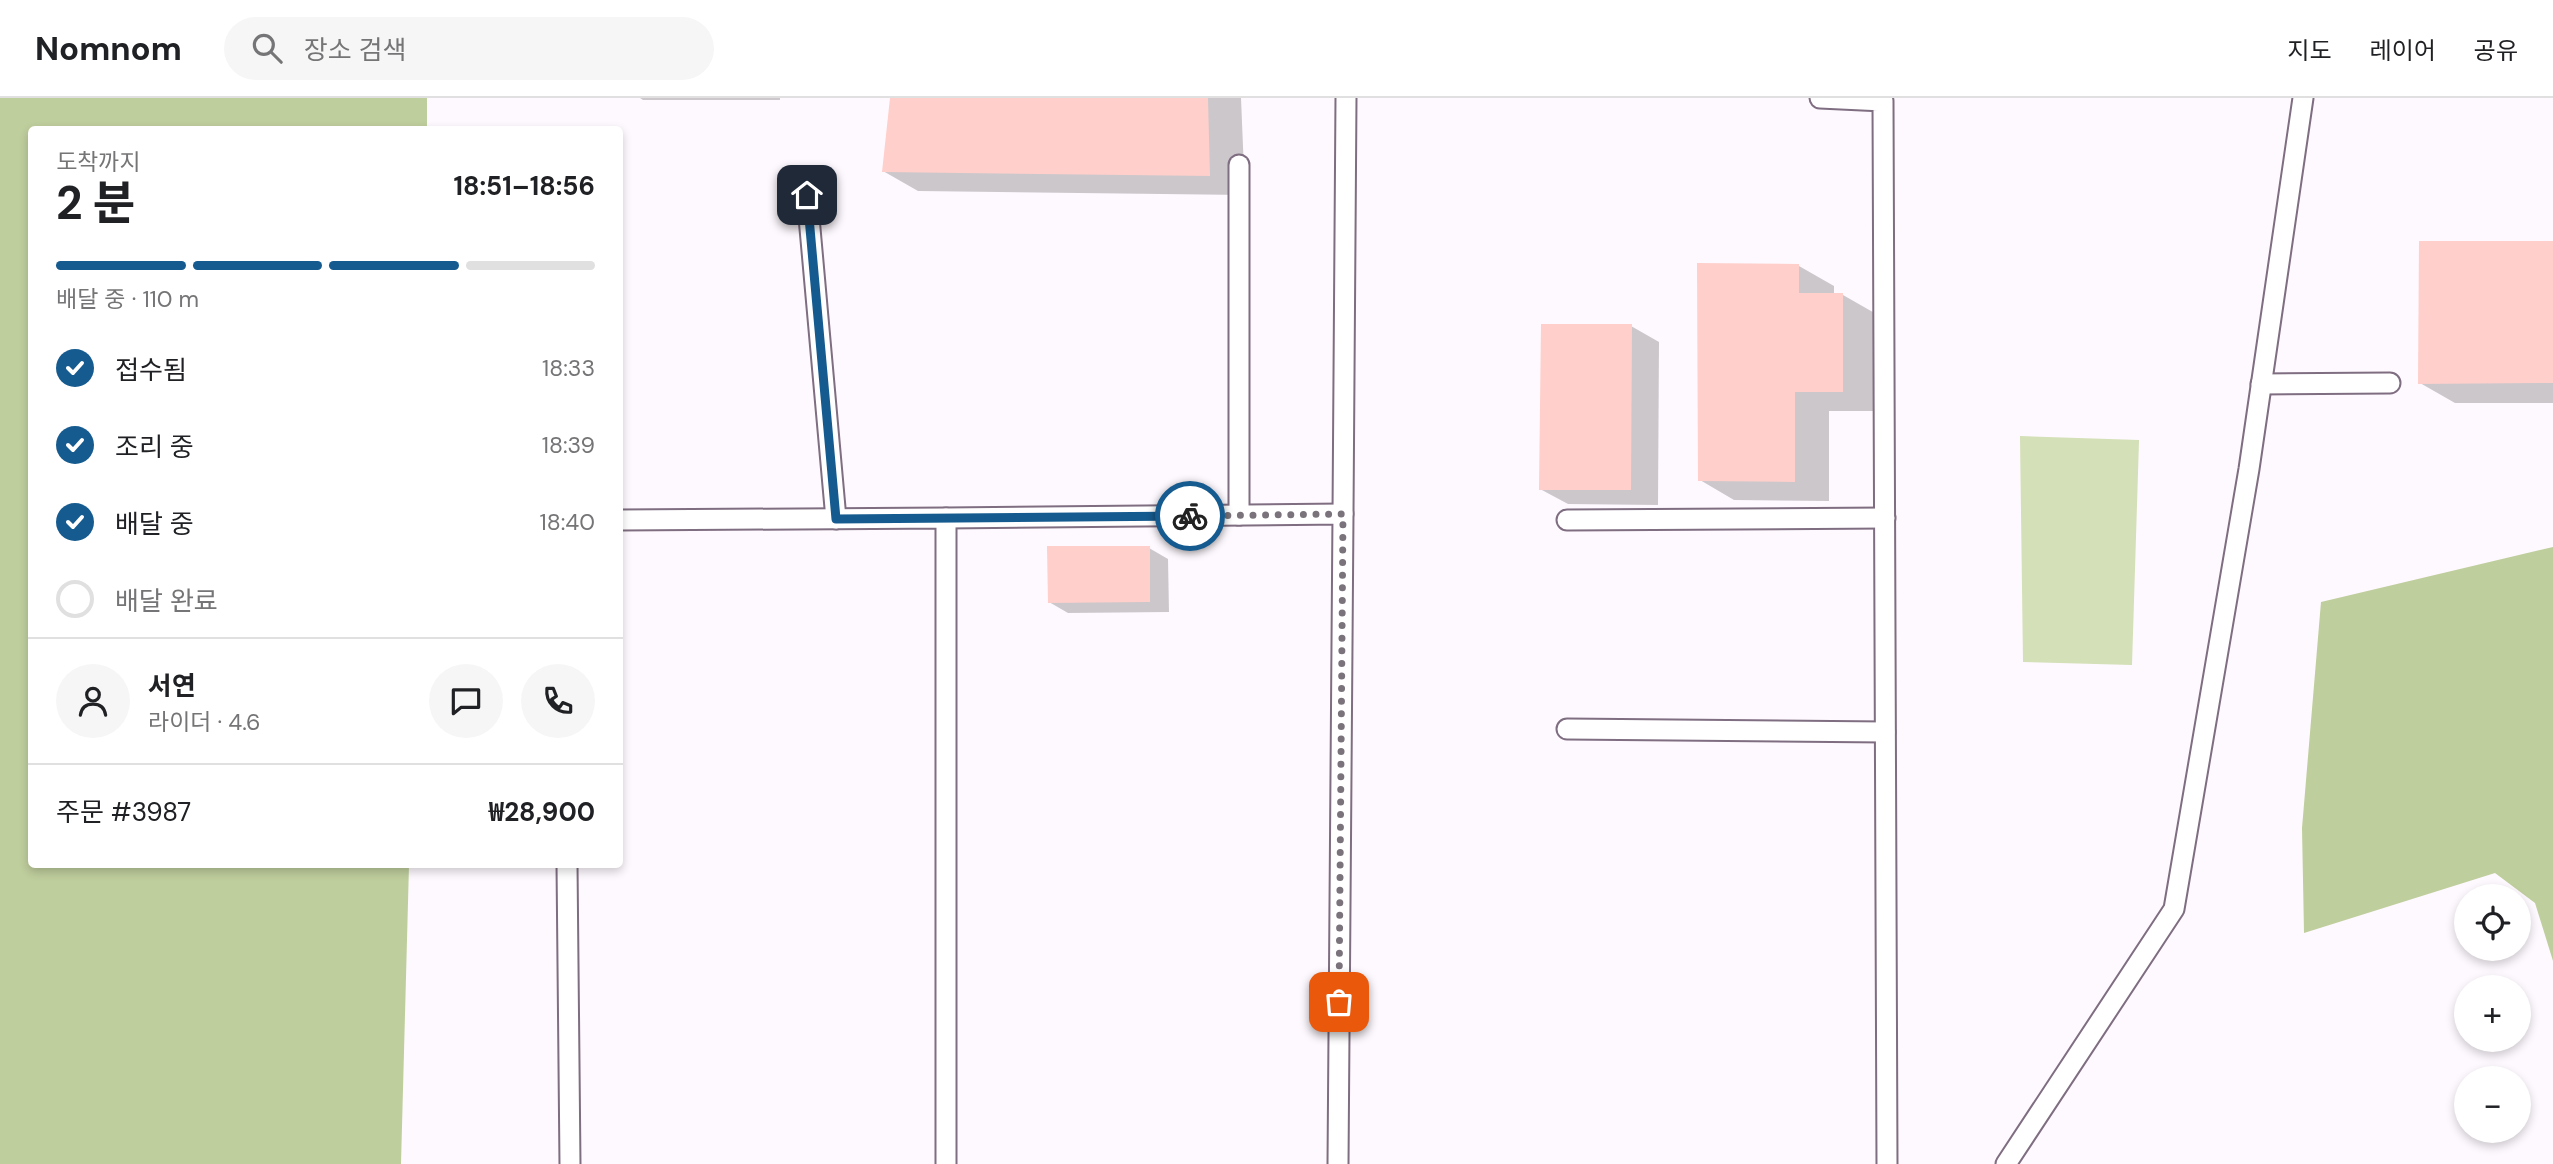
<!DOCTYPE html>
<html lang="ko">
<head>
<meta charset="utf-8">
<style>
	:root { --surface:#fff; --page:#f6f6f6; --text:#202124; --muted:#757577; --line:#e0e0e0; --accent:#165b8f }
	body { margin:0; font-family:"DM Sans","Noto Sans KR",sans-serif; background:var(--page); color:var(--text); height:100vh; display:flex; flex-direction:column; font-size:26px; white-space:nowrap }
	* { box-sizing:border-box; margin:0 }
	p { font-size:23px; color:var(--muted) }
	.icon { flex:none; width:38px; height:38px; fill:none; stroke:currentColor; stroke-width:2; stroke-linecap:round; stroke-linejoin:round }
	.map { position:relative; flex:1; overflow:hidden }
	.sheet { position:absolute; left:28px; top:28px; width:595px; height:742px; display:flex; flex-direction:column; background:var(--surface); border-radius:7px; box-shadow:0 4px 10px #0003 }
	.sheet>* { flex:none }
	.fabs { position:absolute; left:2454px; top:786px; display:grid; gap:14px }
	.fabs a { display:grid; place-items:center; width:77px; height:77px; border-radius:50%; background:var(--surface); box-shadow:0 4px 10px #0003; font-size:35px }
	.pin { position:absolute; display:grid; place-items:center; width:60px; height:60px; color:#fff; margin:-30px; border-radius:14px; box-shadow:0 4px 10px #0006 }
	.courier { position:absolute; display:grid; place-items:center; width:70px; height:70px; margin:-35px; border:5px solid #165b8f; border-radius:50%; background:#fff; color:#222; box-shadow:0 2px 9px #0007 }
	.headline em { font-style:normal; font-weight:700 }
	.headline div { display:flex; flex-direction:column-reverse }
	.headline { display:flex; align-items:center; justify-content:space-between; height:119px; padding:0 28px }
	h1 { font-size:46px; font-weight:700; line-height:52px }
	.bar { display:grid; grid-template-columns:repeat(4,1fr); gap:10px 7px; align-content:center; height:84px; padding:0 28px }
	.bar i { height:9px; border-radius:5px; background:var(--line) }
	.bar .on { background:var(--accent) }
	.bar p { grid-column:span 4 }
	.line { display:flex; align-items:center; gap:18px; padding:0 28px; border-top:2px solid var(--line) }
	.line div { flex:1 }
	.round { display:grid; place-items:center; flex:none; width:74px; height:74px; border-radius:37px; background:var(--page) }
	ol { padding:0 28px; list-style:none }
	li { display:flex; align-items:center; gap:21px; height:77px }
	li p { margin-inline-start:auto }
	li .icon { padding:7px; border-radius:50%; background:var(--accent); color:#fff; stroke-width:4 }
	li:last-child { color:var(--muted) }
	li i { width:38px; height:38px; border:4px solid var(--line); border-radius:50% }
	header { display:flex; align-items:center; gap:42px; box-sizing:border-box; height:98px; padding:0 35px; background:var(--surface); border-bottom:2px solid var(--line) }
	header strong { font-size:33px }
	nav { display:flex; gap:38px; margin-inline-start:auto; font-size:24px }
	.search { width:490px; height:63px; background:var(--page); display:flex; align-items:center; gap:18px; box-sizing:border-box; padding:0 24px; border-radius:38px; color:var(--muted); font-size:26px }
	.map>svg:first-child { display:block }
</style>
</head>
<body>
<header>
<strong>Nomnom</strong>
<div class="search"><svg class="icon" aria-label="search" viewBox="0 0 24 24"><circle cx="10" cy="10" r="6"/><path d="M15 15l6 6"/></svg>장소 검색</div>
<nav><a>지도</a><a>레이어</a><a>공유</a></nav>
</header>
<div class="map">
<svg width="2553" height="1066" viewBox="0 0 2553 1066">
	<rect width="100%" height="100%" fill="#fef9fe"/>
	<path fill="#d4e0b7" d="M2020,338L2139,342L2132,567L2023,564Z"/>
	<g fill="#bfce9d">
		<path d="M0,0H427V31L32,32V766L409,767L401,1066H0Z"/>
		<path d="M2553,449V863L2535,805L2495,775L2304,835L2302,730L2321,504Z"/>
	</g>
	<g fill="#0003">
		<path d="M640,0H780V2H643Z"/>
		<path d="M891,0H1241L1245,97L918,93L883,73Z"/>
		<path d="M2553,145V305H2455L2420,285Z"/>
		<path d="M1799,168L1834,188V197H1843L1878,217V313H1829V403L1734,402L1700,382Z"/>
		<path d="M1631,228L1659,244L1658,407L1568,406L1540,391Z"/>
		<path d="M1149,450L1168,461L1169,514L1068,515L1049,504Z"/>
	</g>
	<g fill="#fecfcb">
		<path d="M890,0H1208L1210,78L882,74Z"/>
		<path d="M2419,143H2553V285L2418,286Z"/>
		<path d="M1697,165L1799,166V195H1843V294H1795V384L1698,383Z"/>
		<path d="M1541,226H1632L1631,392H1539Z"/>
		<path d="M1047,448H1150V504L1048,505Z"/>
	</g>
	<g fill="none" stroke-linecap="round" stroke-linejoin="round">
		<g stroke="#7f6d81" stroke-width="23">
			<g id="service">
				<path d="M1820,0L1883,3L1887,1066"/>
				<path d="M1239,67V417"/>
				<path d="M807,97L836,421"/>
				<path d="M2261,286L2390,285"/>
				<path d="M1343,416L1346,0"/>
				<path d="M946,420L1343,416L1338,1066"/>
				<path d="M620,422L946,420V1066"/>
				<path d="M1567,422L1885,420"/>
				<path d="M1567,631L1885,634"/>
				<path d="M567,766L570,1066"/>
				<path d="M2006,1066L2174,811L2249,371L2303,0"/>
			</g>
		</g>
		<use href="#service" stroke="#fff" stroke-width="19"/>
	</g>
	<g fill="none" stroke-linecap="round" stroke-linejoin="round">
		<path stroke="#7a737b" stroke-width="7" stroke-dasharray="0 12.6" d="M1190,418L1343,416L1339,904"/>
		<path stroke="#165b8f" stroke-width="9" d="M807,97L836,421L1190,418"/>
	</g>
</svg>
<div class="fabs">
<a><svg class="icon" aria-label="locate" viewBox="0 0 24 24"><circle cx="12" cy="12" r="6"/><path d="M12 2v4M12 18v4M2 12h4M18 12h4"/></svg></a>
<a>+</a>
<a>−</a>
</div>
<div class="pin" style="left:1339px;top:904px;background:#ea580c"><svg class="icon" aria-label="bag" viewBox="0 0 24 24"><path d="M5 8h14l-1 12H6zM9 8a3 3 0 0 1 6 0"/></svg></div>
<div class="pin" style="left:807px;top:97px;background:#1f2937"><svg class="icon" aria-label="home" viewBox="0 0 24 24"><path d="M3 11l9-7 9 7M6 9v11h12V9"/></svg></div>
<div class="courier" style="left:1190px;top:418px"><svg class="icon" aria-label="bike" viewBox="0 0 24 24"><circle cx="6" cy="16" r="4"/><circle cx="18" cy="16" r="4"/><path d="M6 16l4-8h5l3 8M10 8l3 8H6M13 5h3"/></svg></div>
<section class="sheet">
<div class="headline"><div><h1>2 분</h1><p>도착까지</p></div><em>18:51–18:56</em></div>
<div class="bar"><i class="on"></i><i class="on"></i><i class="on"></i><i></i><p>배달 중 · 110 m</p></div>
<ol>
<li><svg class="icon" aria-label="check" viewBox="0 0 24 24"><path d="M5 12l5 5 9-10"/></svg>접수됨<p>18:33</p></li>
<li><svg class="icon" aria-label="check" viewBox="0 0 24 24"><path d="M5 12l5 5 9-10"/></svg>조리 중<p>18:39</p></li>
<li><svg class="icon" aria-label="check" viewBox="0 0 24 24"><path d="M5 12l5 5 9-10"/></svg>배달 중<p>18:40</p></li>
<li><i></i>배달 완료</li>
</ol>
<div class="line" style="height:126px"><a class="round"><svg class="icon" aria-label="person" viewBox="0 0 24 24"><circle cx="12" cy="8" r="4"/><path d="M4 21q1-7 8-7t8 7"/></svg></a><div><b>서연</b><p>라이더 · 4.6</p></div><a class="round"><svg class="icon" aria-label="chat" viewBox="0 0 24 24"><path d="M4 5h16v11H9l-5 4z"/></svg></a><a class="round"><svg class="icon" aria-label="phone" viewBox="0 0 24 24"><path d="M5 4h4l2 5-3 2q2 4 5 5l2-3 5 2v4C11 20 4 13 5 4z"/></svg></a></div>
<div class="line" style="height:91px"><div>주문 #3987</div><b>₩28,900</b></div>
</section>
</div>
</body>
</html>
